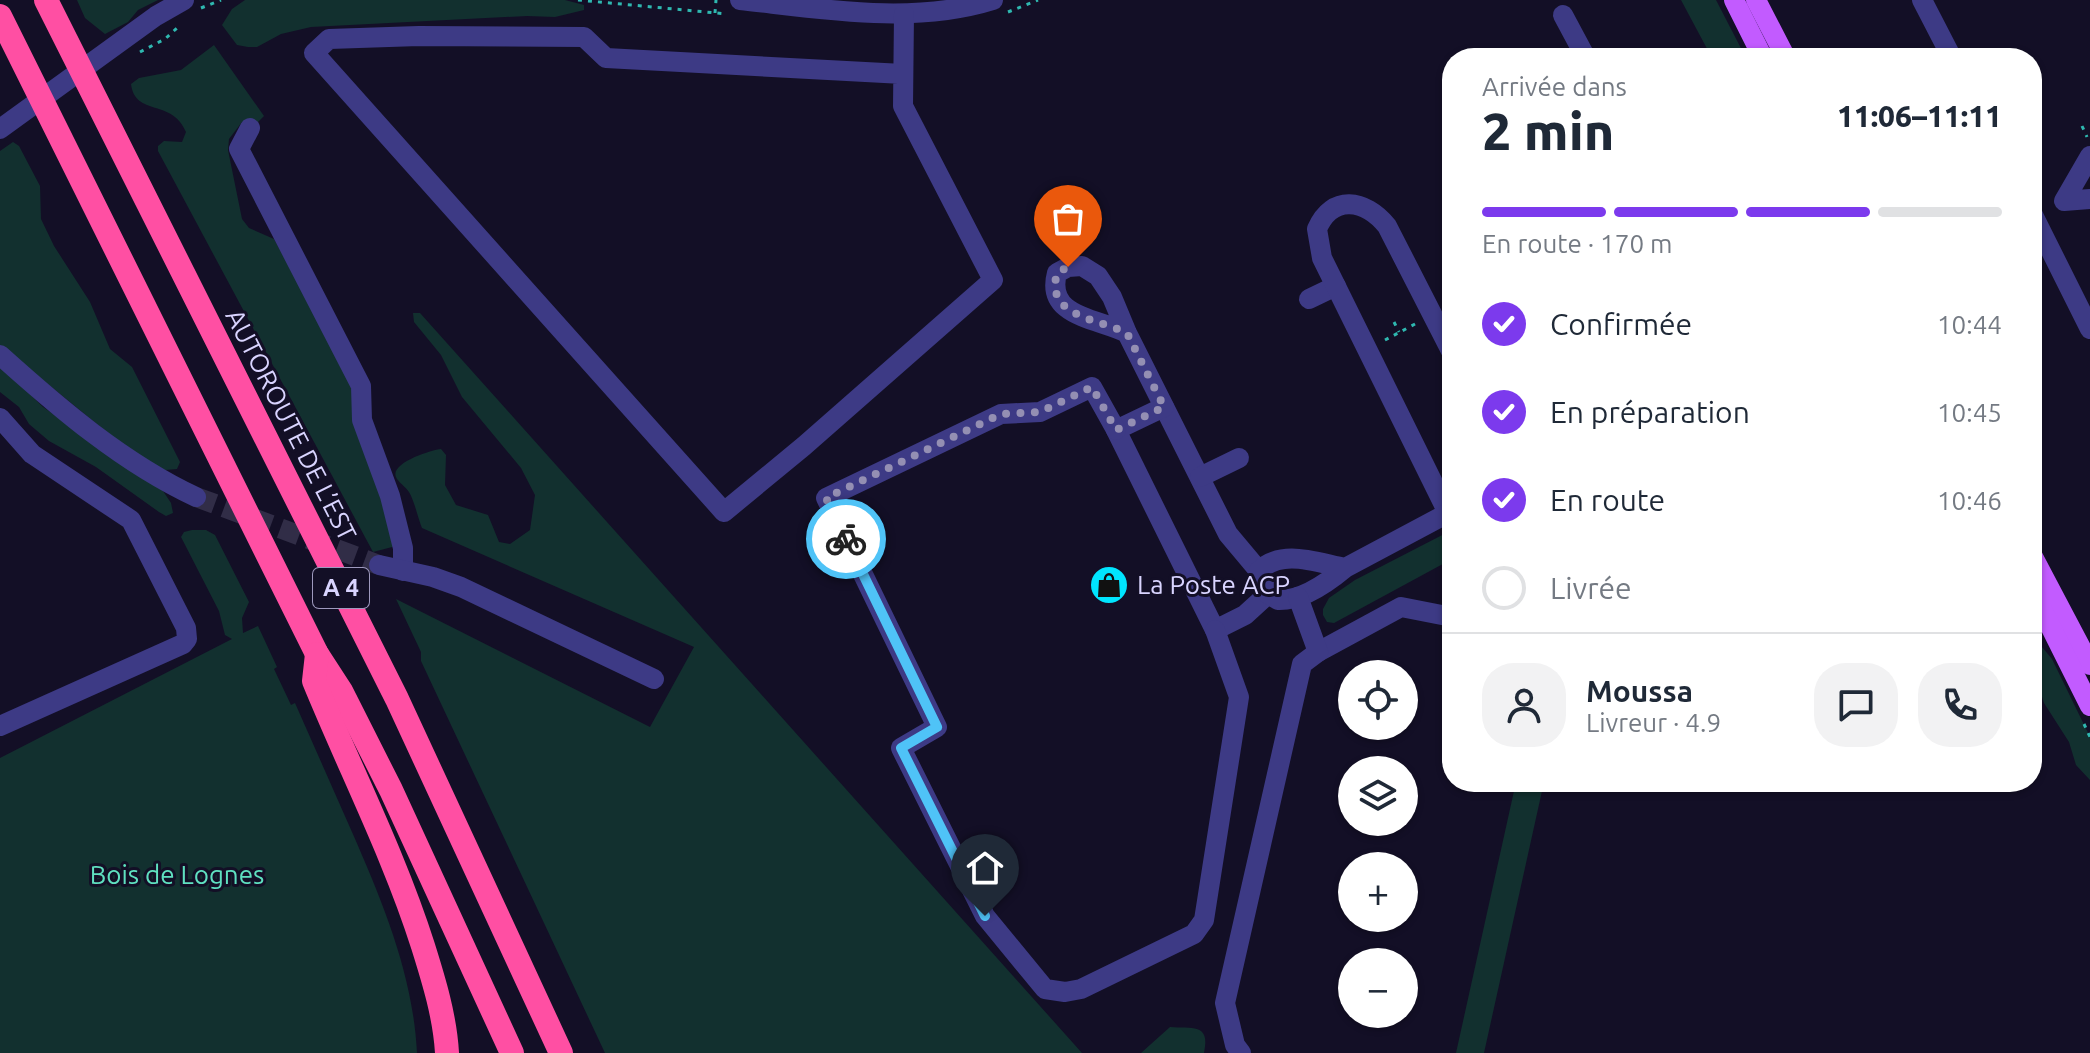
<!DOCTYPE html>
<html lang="fr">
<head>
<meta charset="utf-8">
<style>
	:root { --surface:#fff; --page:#f2f2f3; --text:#1f2937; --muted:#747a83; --line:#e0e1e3; --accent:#7c3aed }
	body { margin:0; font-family:Ubuntu,sans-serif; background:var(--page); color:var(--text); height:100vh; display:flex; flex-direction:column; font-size:30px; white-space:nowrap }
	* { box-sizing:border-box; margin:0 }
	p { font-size:26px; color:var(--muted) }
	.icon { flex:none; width:44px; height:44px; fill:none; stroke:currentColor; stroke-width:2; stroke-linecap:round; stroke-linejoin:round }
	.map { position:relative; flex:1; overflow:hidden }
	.details { position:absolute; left:1442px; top:48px; width:600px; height:744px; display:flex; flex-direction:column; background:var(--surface); border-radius:32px; box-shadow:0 2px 6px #0004 }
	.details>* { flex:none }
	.controls { position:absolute; left:1338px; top:660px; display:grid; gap:16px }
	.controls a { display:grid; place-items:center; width:80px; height:80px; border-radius:50%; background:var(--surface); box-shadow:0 2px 6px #0004; font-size:40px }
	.pin { position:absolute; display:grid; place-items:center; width:68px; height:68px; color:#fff; margin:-82px -34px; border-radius:50% 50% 50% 0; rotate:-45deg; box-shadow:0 0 8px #0007 }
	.pin .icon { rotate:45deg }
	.courier { position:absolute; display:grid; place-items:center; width:80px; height:80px; margin:-40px; border:6px solid #4fc3f7; border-radius:50%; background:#fff; color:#222; box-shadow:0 2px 10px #0007 }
	.summary em { font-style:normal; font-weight:800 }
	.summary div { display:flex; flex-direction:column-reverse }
	.summary { display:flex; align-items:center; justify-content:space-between; height:136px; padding:0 40px }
	h1 { font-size:52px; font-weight:800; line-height:60px }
	.bar { display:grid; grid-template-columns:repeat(4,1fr); gap:12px 8px; align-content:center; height:96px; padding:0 40px }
	.bar i { height:10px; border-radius:6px; background:var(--line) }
	.bar .active { background:var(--accent) }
	.bar p { grid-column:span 4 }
	.line { display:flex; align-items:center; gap:20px; padding:0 40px; border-top:2px solid var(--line) }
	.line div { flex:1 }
	.round { display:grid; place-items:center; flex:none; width:84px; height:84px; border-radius:32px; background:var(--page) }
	ol { padding:0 40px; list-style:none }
	li { display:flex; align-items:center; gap:24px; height:88px }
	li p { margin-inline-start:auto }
	li .icon { padding:8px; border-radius:50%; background:var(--accent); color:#fff; stroke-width:4 }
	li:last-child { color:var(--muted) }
	li i { width:44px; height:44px; border:4px solid var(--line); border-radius:50% }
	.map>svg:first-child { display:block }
</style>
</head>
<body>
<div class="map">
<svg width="2090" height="1053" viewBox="0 0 2090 1053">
	<rect width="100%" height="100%" fill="#130f26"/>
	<g fill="#12302f">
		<path d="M77,0H158L138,10L128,22L105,34L85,18Z"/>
		<path d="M245,0H565L584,5V10L555,17L527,16L311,27L281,34L257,47H248L237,45L222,25L232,9Z"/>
		<path d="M1681,0H1716L1746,58H1712Z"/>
		<path d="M214,45L264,116L257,123L242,122L229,139L228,150L242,219L249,228L274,239L346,369L396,546L373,552L158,151V146L164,141L182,142L186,132C172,98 135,117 131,84L139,78L181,70Z"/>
		<path d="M13,142L19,146L40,186L41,219L54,246L90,302L110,349L132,367L180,462L177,469L165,470L154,467L103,429L0,345V151Z"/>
		<path d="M413,313H420L1082,1053H605L421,661V652L396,599L650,727L694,647L422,528C418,518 414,500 409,492C406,487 398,482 396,477C390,463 431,450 441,449L446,455L445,485L456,505L488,515L499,542L510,544L530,530L535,495L521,468L462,397L441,355L414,322Z"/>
		<path d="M0,365L43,407L161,488L171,503L173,513L166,516L159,512L96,467L49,441L29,424L19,407L0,392Z"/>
		<path d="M192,530H206L215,535L249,602L242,618L243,633L258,626L277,667L274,669L291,705L295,703C314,746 333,789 352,832C383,903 413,974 417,1053H0V758L232,639L225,635L219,611L181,537L184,532Z"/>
		<path d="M1452,530V559L1334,623L1327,622L1323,615V609L1329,598L1355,580Z"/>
		<path d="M2032,635L2052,659L2090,737V780L2076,765L2069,742L2044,703L2032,666Z"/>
		<path d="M1516,782H1544L1484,1053H1456Z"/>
		<path d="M1170,1027C1191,1029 1211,1022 1204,1053H1141Z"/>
	</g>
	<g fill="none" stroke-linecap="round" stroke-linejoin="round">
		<path stroke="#312d47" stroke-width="20" stroke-dasharray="20 10" stroke-linecap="butt" d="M196,497L379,565"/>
		<g stroke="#2fb8b0" stroke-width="3" stroke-dasharray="4 6" stroke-linecap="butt">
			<path d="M578,0L727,14"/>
			<path d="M201,8L221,0"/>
			<path d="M1008,12L1038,0"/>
			<path d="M715,13L716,0"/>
			<path d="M140,52L165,39L177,28"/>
			<path d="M2082,126L2087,137"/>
			<path d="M1394,322L1399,332"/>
			<path d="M1385,340L1417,323"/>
			<path d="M2084,724L2090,737"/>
		</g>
		<g stroke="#3d3a85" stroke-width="20">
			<path d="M740,0C822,9 913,25 993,0"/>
			<path d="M1922,0L1952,58"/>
			<path d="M1563,15L1586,58"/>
			<path d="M903,74L606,58L584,37L419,36L329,39L314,53L724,512L804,446L993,280L903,106L904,14"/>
			<path d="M250,128L239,149L361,386L362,420L390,496L403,548V571"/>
			<path d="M0,129L156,16L184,0"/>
			<path d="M2090,156L2064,201L2090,199"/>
			<path d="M2032,213L2090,329"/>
			<path d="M1309,299L1336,286"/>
			<path d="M1127,333C1097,318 1045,317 1057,273L1068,267L1082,266L1098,276L1112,297L1127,333L1228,534L1259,571"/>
			<path d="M0,355C59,408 123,463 196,497"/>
			<path d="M1164,407L1116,430L1215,630L1245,615L1268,594"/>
			<path d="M0,418L32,454L131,520L186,628L187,639L183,644L0,726"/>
			<path d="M1116,430L1092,387L1040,412L1001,414L826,498L937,727L901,748L985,916L1045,989L1065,992L1081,989L1194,934L1204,920L1239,697L1215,630"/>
			<path d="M1200,477L1239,458"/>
			<path d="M1448,513L1322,258L1317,229C1332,194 1365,199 1387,226L1452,353"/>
			<path d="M379,565L433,577L461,587L654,679"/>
			<path d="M1345,568C1318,563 1281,548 1259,571L1268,594L1278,600C1302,601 1327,583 1345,568L1452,511"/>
			<path d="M1318,652L1401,607L1452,617"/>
			<path d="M1241,1053L1235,1045L1225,1003L1302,664L1318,652L1298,597"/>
		</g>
		<g stroke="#c25bff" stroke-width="20">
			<path d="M1734,0L1763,58"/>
			<path d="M1756,0L1786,58"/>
			<path d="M2032,555L2090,665"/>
			<path d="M2032,590L2090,706"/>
		</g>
		<g stroke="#ff4fa3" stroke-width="24">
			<path d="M46,0L397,699L561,1053"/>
			<path d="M0,16L317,654L341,691L391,790L512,1053"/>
			<path d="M317,654L314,681C350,769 394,855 423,946C434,981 445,1017 447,1053"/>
		</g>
	</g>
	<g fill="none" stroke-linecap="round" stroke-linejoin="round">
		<path stroke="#948fb3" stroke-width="8" stroke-dasharray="0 14.4" d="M846,539L826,498L1001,414L1040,412L1092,387L1116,430L1164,407L1127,333C1097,318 1045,317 1057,273L1068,267"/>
		<path stroke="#4fc3f7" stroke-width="10" d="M846,539L937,727L901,748L985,916"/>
	</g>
	<defs>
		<g id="shop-disc" transform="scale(2)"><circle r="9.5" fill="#00e5ff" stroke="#130f26"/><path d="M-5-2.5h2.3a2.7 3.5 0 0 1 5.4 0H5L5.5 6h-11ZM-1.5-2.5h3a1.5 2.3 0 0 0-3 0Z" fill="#111"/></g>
	</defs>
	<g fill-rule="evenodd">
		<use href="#shop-disc" x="1109" y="585"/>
	</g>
	<g text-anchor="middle" stroke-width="6" stroke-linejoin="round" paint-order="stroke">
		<rect fill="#130f26" stroke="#9e99be" stroke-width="2" x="313" y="568" width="56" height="40" rx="6"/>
		<g font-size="24" font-weight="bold" fill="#d9d4ff">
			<text x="341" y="596">A 4</text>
		</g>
		<g font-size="26" fill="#d9d4ff" stroke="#130f26">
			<text transform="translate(291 425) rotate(63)" y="9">AUTOROUTE DE L’EST</text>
		</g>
		<g font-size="26" fill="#d9d4ff" stroke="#130f26" text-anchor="start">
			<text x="1137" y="594">La Poste ACP</text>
		</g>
		<g font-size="26" fill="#5fe0c0" stroke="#130f26">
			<text x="177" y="884">Bois de Lognes</text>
		</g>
	</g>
</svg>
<div class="controls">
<a><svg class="icon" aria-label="locate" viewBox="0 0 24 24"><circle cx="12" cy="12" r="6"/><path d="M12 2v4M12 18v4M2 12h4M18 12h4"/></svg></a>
<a><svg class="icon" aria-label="layers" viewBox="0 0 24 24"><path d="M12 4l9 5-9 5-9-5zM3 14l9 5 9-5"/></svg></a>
<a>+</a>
<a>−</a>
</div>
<div class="pin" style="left:1068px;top:267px;background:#ea580c"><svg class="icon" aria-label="bag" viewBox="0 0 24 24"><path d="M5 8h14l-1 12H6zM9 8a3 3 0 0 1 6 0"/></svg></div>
<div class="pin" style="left:985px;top:916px;background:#1f2937"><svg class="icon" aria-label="home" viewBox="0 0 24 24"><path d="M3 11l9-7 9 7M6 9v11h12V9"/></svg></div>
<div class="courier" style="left:846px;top:539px"><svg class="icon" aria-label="bike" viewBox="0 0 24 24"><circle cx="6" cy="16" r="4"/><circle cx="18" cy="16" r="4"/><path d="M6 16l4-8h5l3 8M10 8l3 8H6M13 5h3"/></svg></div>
<section class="details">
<div class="summary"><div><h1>2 min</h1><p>Arrivée dans</p></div><em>11:06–11:11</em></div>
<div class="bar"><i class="active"></i><i class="active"></i><i class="active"></i><i></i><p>En route · 170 m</p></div>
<ol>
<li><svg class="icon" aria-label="check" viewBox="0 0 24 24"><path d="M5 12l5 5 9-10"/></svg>Confirmée<p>10:44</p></li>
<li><svg class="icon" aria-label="check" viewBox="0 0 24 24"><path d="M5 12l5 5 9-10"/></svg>En préparation<p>10:45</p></li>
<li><svg class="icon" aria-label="check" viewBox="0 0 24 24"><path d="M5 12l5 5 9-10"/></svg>En route<p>10:46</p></li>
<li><i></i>Livrée</li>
</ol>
<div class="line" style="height:144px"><a class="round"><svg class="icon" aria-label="person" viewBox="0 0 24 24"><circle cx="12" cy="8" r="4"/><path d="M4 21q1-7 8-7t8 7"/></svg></a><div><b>Moussa</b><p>Livreur · 4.9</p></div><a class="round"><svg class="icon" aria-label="chat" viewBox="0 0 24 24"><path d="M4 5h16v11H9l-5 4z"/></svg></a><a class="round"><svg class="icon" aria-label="phone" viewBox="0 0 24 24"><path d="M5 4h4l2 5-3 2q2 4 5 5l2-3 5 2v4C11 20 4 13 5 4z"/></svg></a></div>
</section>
</div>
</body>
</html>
